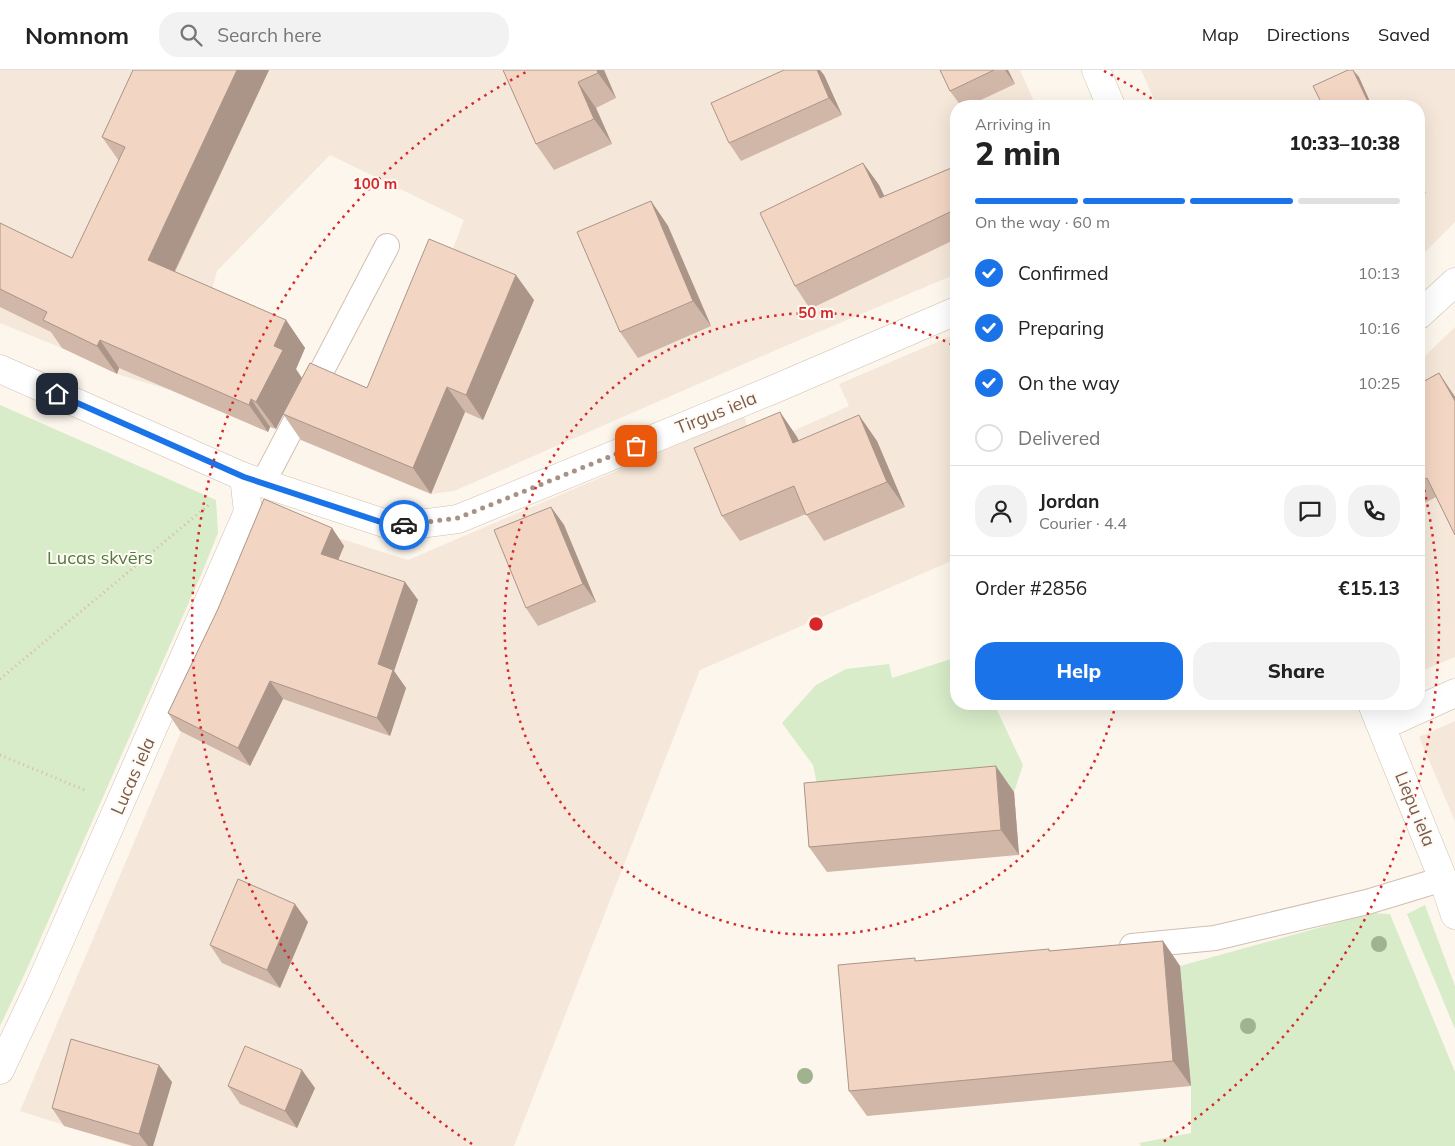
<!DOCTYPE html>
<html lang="en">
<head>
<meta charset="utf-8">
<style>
	:root { --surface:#fff; --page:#f2f2f2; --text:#222; --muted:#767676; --line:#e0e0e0; --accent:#1a73e8 }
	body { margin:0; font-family:Mulish,sans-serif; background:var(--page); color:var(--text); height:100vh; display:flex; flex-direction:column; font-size:19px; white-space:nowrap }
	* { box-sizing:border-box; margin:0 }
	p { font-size:16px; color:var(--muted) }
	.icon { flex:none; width:28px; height:28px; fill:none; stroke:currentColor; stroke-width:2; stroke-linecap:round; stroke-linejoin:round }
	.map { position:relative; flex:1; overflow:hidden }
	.details { position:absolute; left:950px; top:30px; width:475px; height:610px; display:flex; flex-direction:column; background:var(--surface); border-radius:20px; box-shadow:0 5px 20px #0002 }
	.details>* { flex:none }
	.pin { position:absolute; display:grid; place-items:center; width:42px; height:42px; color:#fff; margin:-21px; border-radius:10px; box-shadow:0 2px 8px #0006 }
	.courier { position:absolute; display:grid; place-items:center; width:50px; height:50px; margin:-25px; border:4px solid #1a73e8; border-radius:50%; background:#fff; color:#222; box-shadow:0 1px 6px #0007 }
	.overview em { font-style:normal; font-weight:800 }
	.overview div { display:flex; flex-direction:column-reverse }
	.overview { display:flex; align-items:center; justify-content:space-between; height:85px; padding:0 25px }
	h1 { font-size:32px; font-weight:800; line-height:38px }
	.bar { display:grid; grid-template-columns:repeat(4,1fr); gap:8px 5px; align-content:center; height:60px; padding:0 25px }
	.bar i { height:6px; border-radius:4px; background:var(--line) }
	.bar .active { background:var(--accent) }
	.bar p { grid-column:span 4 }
	.line { display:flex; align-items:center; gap:12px; padding:0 25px; border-top:1px solid var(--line) }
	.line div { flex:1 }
	.round { display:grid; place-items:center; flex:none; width:52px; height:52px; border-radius:20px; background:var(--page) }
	ol { padding:0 25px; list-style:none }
	li { display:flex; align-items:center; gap:15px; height:55px }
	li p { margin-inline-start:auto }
	li .icon { padding:5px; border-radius:50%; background:var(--accent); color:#fff; stroke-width:4 }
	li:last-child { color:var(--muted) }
	li i { width:28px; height:28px; border:2px solid var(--line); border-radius:50% }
	.button { display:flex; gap:10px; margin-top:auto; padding:10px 25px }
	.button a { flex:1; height:58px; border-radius:20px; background:var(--accent); color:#fff; font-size:20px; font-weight:800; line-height:58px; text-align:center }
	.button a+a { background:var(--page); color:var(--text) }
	header { display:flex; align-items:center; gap:30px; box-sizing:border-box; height:70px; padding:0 25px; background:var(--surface); border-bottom:1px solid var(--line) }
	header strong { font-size:24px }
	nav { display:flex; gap:28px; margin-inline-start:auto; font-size:18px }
	.search { width:350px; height:45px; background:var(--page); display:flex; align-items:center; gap:12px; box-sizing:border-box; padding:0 18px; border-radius:20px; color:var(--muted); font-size:19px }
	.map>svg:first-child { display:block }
</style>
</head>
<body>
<header>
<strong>Nomnom</strong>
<div class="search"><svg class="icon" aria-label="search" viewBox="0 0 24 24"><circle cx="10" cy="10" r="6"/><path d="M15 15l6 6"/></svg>Search here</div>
<nav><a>Map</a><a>Directions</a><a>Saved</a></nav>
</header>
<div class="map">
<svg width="1455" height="1076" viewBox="0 0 1455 1076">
	<rect width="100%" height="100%" fill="#fdf6ec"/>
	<g fill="#f5e8da">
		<path d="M0,0H1020L1036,36H956V204L783,277L454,421L431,424L453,370L447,194L464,150L330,85L217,201L208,235L170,320L117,304L62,278L0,253Z"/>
		<path d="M1141,0H1455V152L1419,188V36H1157Z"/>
		<path d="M1455,257V587L1419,602V292Z"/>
		<path d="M956,264V489L700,600L514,1076H129L20,1041L272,447L408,490L744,346L755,378L849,336L839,314Z"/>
		<path d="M1455,651V751L1419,667Z"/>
	</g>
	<g fill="#d8ecc9">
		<path d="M0,335L216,430L218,463L201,505L27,899L0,956Z"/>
		<path d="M951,589L956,604V634H994L1023,695L1014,722L822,738L813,695L782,653L816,615L846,599L889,594L892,608Z"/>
		<path d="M1425,835L1455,916V959L1407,844Z"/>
		<path d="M1372,843L1390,844L1455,1002V1076H1141L1139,1073L1191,1063V1016L1180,896Z"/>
	</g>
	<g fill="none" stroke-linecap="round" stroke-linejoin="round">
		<g stroke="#d1beb0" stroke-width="26">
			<g id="service">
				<path d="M263,413L387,176"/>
				<path d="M1132,876L1215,868L1367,832L1443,809"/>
			</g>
		</g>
		<g stroke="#d1beb0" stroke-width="29">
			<g id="minor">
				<path d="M1419,245L1455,212"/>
				<path d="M244,407L396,457L458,449L777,318L956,241"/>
				<path d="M1382,656L1455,623"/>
			</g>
		</g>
		<g stroke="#d1beb0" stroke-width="29">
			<g id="tertiary">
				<path d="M1096,0L1111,36"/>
				<path d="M0,299L244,407L248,442L40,915L0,1000"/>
				<path d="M1372,634L1443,809L1455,845"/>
			</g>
		</g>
		<g stroke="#d9b8a5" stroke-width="3" stroke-dasharray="1 4" stroke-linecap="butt">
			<path d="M0,609L211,433"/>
			<path d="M0,685L87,721"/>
		</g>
		<use href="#service" stroke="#fff" stroke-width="24"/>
		<use href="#minor" stroke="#fff" stroke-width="28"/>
		<use href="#tertiary" stroke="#fff" stroke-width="28"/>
	</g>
	<g fill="#a0b28e">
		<circle cx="1379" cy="874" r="8"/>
		<circle cx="1248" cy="956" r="8"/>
		<circle cx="805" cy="1006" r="8"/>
	</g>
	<g fill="#d1b7a8">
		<path d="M133,0H269L175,202L286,250L305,278L296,299L276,359L270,357L268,362L119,298L117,304L62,278L51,262L0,237V153L72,188L119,91L102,67Z"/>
		<path d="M503,0H604L616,28L596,38L612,74L554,100L536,74Z"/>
		<path d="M940,0H1008L1015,14L968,36H961L950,21Z"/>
		<path d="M824,5L842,45L741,91L729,73Z"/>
		<path d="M863,93L879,115L884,126L956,96V169L810,239L795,216Z"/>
		<path d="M1419,113L1426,123L1419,130Z"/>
		<path d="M651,131L668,156L711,256L638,288L620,262Z"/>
		<path d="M534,230L483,350L465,342L431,424L301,370L283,344L367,318Z"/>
		<path d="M1439,303L1455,327V465L1436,427L1419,436V314Z"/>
		<path d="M780,342L797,367L799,371H877L905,437L824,471L806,444L740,471L722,446Z"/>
		<path d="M551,437L564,455L596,532L538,556L526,538Z"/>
		<path d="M332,458L344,476L338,490L405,512L418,530L394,601L406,618L390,666L283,629L250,696L180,661L168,643Z"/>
		<path d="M1014,722L1019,785L827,802L809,777Z"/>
		<path d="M308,852L280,918L222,893L210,875Z"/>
		<path d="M1163,871L1180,896L1191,1016L867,1046L849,1021L1049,879L1050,881Z"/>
		<path d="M172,1012L153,1076H133L64,1056L52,1038Z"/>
		<path d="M228,1016L315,1018L297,1058L240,1034Z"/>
	</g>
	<g fill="#aa9588">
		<path d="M237,0H269L167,217L148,190Z"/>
		<path d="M597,0H604L616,28L598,3Z"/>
		<path d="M817,0H820L824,5L842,45L829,28Z"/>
		<path d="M1005,0H1008L1015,14Z"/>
		<path d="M1353,0L1359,7L1372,36H1370Z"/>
		<path d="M578,12L596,38L612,74L594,49Z"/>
		<path d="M863,93L879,115L896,150L880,128Z"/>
		<path d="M651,131L668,156L711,256L693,231Z"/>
		<path d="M516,205L534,230L483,350L466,325Z"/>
		<path d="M286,250L305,278L296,299L302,308L276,359L256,332L274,276Z"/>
		<path d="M100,270L119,298L117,304L97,276Z"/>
		<path d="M1439,303L1455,327V331Z"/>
		<path d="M447,317L465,342L431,424L413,398Z"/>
		<path d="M251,329L270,357L268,362L249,335Z"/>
		<path d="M780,342L797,367L810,399L793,373Z"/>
		<path d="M859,345L877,371L905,437L887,412Z"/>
		<path d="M551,437L564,455L596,532L583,514Z"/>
		<path d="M332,458L344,476L333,502L321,484Z"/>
		<path d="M405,512L418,530L394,601L406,618L390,666L377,648L378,594Z"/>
		<path d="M270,611L283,629L250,696L238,678Z"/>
		<path d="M996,696L1014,722L1019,785L1001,760Z"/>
		<path d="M295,834L308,852L280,918L267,900Z"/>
		<path d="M1163,871L1180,896L1191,1016L1173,991Z"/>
		<path d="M159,995L172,1012L153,1076H148L139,1064Z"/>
		<path d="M302,1000L315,1018L297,1058L285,1041Z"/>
	</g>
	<g fill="#f3d5c3" stroke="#aa9588">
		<path d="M133,0H237L148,190L286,250L274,276L283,280L256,332L251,329L249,335L100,270L97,276L43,250L47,242L0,219V153L72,188L125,77L102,67Z"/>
		<path d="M503,0H597L598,3L578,12L594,49L536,74Z"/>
		<path d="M784,0H817L829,28L729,73L711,33Z"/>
		<path d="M940,0H994L950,21Z"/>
		<path d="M1348,0H1353L1370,36H1323L1313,16Z"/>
		<path d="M863,93L880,128L956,96V157L950,142L795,216L760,143Z"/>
		<path d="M651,131L693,231L620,262L577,162Z"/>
		<path d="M429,169L516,205L466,325L447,317L413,398L283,344L310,293L367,318Z"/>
		<path d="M1439,303L1455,331V465L1427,408L1419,412V314Z"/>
		<path d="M780,342L793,373L859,345L887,412L806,445L794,416L722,446L694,378Z"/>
		<path d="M264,429L332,458L321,484L405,512L378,594L393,600L377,648L270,611L238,678L168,643L218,539Z"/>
		<path d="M551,437L583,514L526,538L494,460Z"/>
		<path d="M996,696L1001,760L809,777L804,713Z"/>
		<path d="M238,809L295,834L267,900L210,875Z"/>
		<path d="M1163,871L1173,991L849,1021L838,895L915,888V891L1049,879V881Z"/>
		<path d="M71,969L159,995L139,1064L52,1038Z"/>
		<path d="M245,976L302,1000L285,1041L228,1016Z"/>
	</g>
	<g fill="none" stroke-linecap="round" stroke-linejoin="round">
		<path stroke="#a89285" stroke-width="5" stroke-dasharray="0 9" d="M404,455L458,448L636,376"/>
		<path stroke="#1a73e8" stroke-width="6" d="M57,324L244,407L396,457L404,455"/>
	</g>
	<g fill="none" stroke="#d62828" stroke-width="2.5" stroke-dasharray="2.5 5">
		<path d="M1116 634A311 311 0 1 1 955 276"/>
		<path d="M472 1074A623 623 0 0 1 528 1M1104 1A623 623 0 0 1 1160 34M1419 398A623 623 0 0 1 1160 1074"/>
	</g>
	<g text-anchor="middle" stroke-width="4" stroke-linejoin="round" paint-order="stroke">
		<g font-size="18" fill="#7a5c4d" stroke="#fffaf3">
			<text transform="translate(716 343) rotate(-22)" y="6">Tirgus iela</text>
			<text transform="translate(133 706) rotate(-66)" y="6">Lucas iela</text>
			<text transform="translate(1415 739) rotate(68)" y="6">Liepu iela</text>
		</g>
		<g font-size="18" fill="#537a41" stroke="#fffaf3">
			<text x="100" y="494">Lucas skvērs</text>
		</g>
	</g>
	<circle cx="816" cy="554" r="8" fill="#d62828" stroke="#fffaf3" stroke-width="2.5"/>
	<g font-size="15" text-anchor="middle" font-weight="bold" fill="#d62828" stroke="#fffaf3" stroke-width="4" stroke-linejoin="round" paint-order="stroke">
		<text x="375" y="119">100 m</text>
		<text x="816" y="248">50 m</text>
	</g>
</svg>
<div class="pin" style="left:636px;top:376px;background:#ea580c"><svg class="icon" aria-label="bag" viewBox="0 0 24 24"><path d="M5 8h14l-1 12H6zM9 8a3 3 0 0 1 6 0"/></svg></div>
<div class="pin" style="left:57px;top:324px;background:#1f2937"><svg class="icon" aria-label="home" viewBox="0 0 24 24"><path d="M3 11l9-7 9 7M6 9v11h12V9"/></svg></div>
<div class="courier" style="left:404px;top:455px"><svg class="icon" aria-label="car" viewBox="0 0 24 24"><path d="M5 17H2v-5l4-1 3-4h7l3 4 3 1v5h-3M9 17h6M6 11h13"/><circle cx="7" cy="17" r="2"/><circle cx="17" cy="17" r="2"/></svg></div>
<section class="details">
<div class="overview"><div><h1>2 min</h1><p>Arriving in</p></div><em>10:33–10:38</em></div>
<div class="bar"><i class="active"></i><i class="active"></i><i class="active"></i><i></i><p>On the way · 60 m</p></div>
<ol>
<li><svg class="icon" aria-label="check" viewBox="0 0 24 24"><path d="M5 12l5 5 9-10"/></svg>Confirmed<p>10:13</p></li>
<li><svg class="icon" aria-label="check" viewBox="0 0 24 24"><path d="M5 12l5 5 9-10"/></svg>Preparing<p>10:16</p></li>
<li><svg class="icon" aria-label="check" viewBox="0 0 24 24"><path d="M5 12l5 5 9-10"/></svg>On the way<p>10:25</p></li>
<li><i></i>Delivered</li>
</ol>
<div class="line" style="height:90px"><a class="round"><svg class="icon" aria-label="person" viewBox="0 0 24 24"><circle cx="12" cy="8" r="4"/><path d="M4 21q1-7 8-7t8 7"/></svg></a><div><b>Jordan</b><p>Courier · 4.4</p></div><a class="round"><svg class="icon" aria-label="chat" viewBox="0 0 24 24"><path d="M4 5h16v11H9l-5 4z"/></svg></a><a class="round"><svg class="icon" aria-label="phone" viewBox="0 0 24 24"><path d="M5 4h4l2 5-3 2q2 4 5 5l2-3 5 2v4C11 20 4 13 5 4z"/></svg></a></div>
<div class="line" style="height:65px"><div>Order #2856</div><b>€15.13</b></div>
<div class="button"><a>Help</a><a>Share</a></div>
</section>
</div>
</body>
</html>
